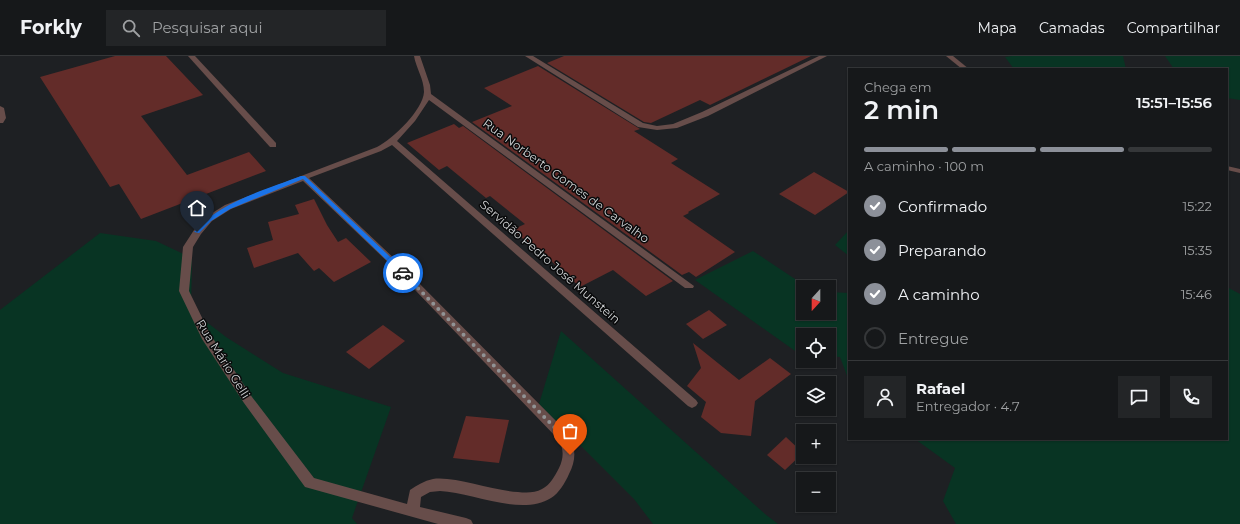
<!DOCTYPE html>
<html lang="pt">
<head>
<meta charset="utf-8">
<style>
	:root { --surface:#16181a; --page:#232527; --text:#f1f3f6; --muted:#9ea0a2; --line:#353739; --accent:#8c9099 }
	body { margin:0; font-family:Montserrat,sans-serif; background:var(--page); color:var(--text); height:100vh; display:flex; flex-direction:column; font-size:15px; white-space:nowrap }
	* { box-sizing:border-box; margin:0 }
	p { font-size:13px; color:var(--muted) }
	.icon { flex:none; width:22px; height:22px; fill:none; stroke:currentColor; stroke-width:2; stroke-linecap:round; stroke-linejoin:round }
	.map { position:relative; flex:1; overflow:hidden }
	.drawer { position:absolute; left:848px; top:12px; width:380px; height:372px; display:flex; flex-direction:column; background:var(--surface); border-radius:0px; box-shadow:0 1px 3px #0004,0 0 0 1px var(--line) }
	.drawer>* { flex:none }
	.needle { width:26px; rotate:201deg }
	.controls { position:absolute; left:796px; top:224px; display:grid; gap:8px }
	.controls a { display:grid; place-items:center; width:40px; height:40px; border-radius:0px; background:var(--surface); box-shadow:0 1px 3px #0004,0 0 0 1px var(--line); font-size:20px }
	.pin { position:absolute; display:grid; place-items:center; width:34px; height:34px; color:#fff; margin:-41px -17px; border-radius:50% 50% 50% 0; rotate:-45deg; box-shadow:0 0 4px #0007 }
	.pin .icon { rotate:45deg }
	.courier { position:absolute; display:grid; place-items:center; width:40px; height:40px; margin:-20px; border:3px solid #1a73e8; border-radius:50%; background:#fff; color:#222; box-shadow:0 1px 5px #0007 }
	.headline em { font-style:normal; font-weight:600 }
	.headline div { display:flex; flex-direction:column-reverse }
	.headline { display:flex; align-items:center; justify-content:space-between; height:68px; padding:0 16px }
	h1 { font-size:26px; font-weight:600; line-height:30px }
	.bar { display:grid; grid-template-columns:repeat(4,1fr); gap:6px 4px; align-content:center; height:48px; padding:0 16px }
	.bar i { height:5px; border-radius:3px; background:var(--line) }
	.bar .current { background:var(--accent) }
	.bar p { grid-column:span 4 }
	.line { display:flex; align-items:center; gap:10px; padding:0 16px; border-top:1px solid var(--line) }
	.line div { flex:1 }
	.round { display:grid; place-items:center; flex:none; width:42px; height:42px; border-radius:0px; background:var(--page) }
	ol { padding:0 16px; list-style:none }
	li { display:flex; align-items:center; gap:12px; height:44px }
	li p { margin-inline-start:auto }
	li .icon { padding:4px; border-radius:50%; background:var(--accent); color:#fff; stroke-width:4 }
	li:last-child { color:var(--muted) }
	li i { width:22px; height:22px; border:2px solid var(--line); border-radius:50% }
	header { display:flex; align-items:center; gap:24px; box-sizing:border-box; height:56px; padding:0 20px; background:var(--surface); border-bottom:1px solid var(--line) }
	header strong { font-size:19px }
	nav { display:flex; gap:22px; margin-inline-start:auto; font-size:14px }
	.search { width:280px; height:36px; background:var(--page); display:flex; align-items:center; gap:10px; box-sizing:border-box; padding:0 14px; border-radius:0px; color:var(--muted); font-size:15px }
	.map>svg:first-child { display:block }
</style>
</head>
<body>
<header>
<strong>Forkly</strong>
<div class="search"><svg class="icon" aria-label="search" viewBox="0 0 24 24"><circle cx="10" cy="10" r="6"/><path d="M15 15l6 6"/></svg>Pesquisar aqui</div>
<nav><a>Mapa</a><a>Camadas</a><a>Compartilhar</a></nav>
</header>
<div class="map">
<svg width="1240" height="468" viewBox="0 0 1240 468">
	<rect width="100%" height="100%" fill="#1e2023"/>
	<g fill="#083423">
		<path d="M1012,0H1123L1126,13H1014L1005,1Z"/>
		<path d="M1165,0H1240V44L1227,42V13H1174Z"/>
		<path d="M849,174V200L835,189Z"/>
		<path d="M100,177L156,185L192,202L191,254L226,281L283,317L391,351L352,462L357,468H0V254Z"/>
		<path d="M753,195L807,231H803V257H829V236L849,237V325L840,301L829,300V279H803V297H798L695,224Z"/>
		<path d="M1227,231L1240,238V468H956L943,445L955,412L915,383H1227Z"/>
		<path d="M561,275L765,458L778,468H653L634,443L539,348Z"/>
	</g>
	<g fill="#632c29">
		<path d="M115,0H166L203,39L141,60L187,119L249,96L266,115L141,163L119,128L110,131L40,21Z"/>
		<path d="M564,0H811L710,49L700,44L651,67L644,66L547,7Z"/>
		<path d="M538,10L640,73L634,75L678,103L671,107L720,138L688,156L689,157L683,160L735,196L696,221L689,216L682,219L472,66L512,50L484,32Z"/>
		<path d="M454,68L459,72L463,70L673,225L646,240L613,214L580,231L550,204L512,174L525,168L490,140L486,142L447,110L439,114L407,87Z"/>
		<path d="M814,116L849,136L815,159L779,138Z"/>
		<path d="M314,143L327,169L338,186L346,182L371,206L334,226L319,212L314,215L298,197L254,212L247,192L273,184L268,166L299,158L295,149Z"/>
		<path d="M709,254L727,269L703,283L686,268Z"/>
		<path d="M383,269L405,285L369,313L346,296Z"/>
		<path d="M693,287L739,324L770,302L791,318L755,345L751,380L721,377L701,361L706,346L687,330L701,312Z"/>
		<path d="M466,360L509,364L499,407L453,402Z"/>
		<path d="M786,381L803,397L785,414L767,399Z"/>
	</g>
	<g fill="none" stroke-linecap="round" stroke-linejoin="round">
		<g fill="#674d4a" fill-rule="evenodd">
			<path d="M188,0H195L276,87V91H270Z"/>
			<path d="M525,0H533L643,67L657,70L673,68L702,56L819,0H827L708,60L677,72L657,74L638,71Z"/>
			<path d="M0,50L4,52L6,62L3,67H0Z"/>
		</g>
		<g fill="#674d4a" fill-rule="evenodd">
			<path d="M414,0H420L430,29L431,38L694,230L693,232H685L429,44L415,65L397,85L696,344L698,347L696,350L692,352L688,350L392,89L381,95L309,122L399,207L566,375C576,390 577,402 569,418C565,427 559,437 551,442C521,461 472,436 440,435L430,436L421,441L420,451L466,462L471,464L473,468H438L305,431L244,347L202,283L179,235L183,191L194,174L206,161L225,149L377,91C393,83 423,54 424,36C424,23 416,12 414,0ZM303,125L393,211L558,383C564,392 564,402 559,412C555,420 550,429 542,433C535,437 526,437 518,436C493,435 455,420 433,423C424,425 417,429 410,434L407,448L314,422L252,341L210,278L189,235L193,191L201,178L212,165L231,153Z"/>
			<path d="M946,0H953L969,13H962Z"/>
			<path d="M1227,110L1240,113V117L1227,114Z"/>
		</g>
	</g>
	<path fill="#1a73e8" d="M301,120H305L405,215V218H401L303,123L230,153L211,165L199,177L194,176C217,147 267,133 301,120Z"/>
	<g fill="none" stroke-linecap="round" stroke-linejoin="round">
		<path stroke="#919395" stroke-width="4" stroke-dasharray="0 7.2" d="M403,217L562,379L568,388L570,399"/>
	</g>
	<g text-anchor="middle" stroke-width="3" stroke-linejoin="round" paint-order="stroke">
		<g font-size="12" fill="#cfd1d3" stroke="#090a0b">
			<text transform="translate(566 125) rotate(36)" y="4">Rua Norberto Gomes de Carvalho</text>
			<text transform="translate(550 206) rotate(41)" y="4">Servidão Pedro José Munstein</text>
			<text transform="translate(223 303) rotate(58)" y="4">Rua Mário Gelli</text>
		</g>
	</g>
</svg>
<div class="controls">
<a><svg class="needle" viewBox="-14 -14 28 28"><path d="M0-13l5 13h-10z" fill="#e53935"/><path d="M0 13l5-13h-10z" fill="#9ea0a2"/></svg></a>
<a><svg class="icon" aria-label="locate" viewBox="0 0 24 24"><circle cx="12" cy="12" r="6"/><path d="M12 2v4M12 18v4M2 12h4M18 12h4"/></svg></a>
<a><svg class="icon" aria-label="layers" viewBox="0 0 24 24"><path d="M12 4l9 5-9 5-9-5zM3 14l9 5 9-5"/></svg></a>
<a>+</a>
<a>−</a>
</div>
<div class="pin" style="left:570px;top:399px;background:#ea580c"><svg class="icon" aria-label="bag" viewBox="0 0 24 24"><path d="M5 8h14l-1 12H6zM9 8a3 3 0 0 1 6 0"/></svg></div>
<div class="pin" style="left:197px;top:176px;background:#1f2937"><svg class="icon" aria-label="home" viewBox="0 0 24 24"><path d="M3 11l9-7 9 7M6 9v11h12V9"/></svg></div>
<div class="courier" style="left:403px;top:217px"><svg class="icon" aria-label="car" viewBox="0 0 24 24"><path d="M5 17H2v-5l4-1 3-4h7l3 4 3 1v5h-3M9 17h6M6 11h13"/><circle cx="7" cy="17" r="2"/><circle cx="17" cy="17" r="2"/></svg></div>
<section class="drawer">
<div class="headline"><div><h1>2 min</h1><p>Chega em</p></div><em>15:51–15:56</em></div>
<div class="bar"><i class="current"></i><i class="current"></i><i class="current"></i><i></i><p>A caminho · 100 m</p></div>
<ol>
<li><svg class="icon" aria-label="check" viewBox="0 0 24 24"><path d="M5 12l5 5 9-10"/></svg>Confirmado<p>15:22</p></li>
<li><svg class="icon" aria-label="check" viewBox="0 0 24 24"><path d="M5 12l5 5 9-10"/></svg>Preparando<p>15:35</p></li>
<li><svg class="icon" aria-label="check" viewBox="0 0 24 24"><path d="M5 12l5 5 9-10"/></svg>A caminho<p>15:46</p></li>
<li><i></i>Entregue</li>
</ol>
<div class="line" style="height:72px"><a class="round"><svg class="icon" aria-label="person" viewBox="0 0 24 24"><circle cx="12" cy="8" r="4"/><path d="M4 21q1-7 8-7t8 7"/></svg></a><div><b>Rafael</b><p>Entregador · 4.7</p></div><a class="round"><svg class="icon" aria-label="chat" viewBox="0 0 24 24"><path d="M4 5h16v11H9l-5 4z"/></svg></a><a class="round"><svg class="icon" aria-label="phone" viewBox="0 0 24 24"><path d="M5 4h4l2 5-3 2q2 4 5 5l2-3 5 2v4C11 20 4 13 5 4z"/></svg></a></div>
</section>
</div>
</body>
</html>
